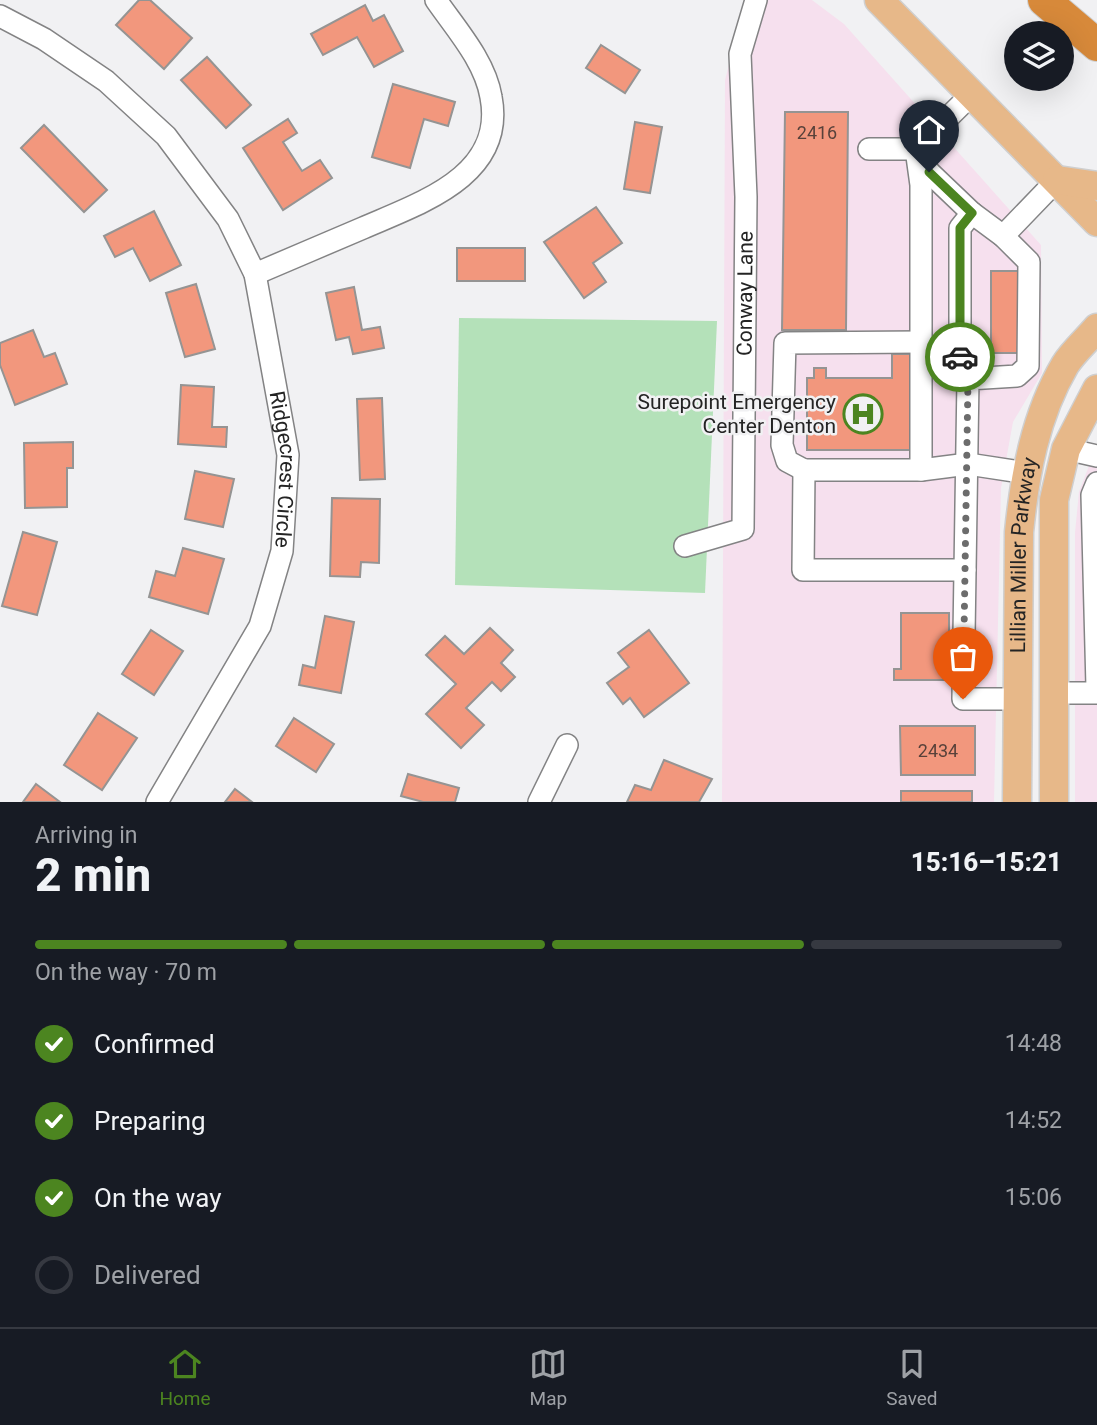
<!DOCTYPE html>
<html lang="en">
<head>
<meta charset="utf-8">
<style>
	:root { --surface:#171b24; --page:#20242c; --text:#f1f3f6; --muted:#9ea1a6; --line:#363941; --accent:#4c8520 }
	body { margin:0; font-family:Roboto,sans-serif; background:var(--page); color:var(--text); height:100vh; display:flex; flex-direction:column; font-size:26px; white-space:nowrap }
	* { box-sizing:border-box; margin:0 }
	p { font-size:23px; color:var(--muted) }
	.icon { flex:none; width:38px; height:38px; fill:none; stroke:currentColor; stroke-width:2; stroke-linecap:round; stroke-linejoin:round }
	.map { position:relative; height:802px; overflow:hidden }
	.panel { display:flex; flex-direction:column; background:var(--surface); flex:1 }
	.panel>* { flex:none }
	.fabs { position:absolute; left:1004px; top:21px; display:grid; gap:14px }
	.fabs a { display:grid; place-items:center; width:70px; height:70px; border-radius:50%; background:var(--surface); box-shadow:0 7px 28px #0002; font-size:35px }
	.pin { position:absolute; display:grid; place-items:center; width:60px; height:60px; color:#fff; margin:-72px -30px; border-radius:50% 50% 50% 0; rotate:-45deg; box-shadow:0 0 7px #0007 }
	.pin .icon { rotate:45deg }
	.courier { position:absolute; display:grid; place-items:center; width:70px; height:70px; margin:-35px; border:5px solid #4c8520; border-radius:50%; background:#fff; color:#222; box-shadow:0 2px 9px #0007 }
	.head em { font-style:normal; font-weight:800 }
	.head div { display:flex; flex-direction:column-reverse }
	.head { display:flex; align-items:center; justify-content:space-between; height:119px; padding:0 35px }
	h1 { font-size:46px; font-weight:800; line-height:52px }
	.bar { display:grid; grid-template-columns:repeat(4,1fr); gap:10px 7px; align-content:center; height:84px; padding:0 35px }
	.bar i { height:9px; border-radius:5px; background:var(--line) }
	.bar .current { background:var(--accent) }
	.bar p { grid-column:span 4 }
	ol { padding:0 35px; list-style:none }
	li { display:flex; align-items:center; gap:21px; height:77px }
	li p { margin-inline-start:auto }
	li .icon { padding:7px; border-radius:50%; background:var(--accent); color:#fff; stroke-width:4 }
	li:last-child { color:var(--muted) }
	li i { width:38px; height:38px; border:4px solid var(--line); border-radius:50% }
	.menu { display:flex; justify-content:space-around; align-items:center; height:98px; border-top:2px solid var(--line); background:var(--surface); font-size:19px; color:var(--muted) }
	.menu a { display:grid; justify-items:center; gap:4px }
	.menu .current { color:var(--accent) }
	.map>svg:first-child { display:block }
</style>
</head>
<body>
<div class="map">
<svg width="1097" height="802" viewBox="0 0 1097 802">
	<rect width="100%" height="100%" fill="#f1f1f3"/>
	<g fill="#f6e0ee">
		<path d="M746,0H812L844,24L1041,245L1042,373L1013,422L1001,488L994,802H722L725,80Z"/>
		<path d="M1097,445V802H1075V533L1079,492Z"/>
	</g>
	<path fill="#b4e1b9" d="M459,318L717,321L705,593L455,585Z"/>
	<g fill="#f2977d" stroke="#959493" stroke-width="2">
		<path d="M139,0H150L192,38L164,69L116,25Z"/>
		<path d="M365,5L373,21L384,15L403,51L374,67L357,37L323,55L311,34Z"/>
		<path d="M601,45L640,70L625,93L586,68Z"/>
		<path d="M207,57L251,105L226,128L181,80Z"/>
		<path d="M393,84L455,102L448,126L424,119L410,168L372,157Z"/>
		<path d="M785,112H848L846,330H782Z"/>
		<path d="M288,119L297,133L283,142L302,171L320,160L332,178L283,210L243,148Z"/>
		<path d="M635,122L662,127L650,193L624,189Z"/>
		<path d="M44,125L107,190L84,212L21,148Z"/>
		<path d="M596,207L622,243L593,263L606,282L584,298L544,242Z"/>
		<path d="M154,211L181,265L150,281L133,248L115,257L104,236Z"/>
		<rect x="457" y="248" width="68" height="33"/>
		<path d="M991,271H1027L1026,353H991Z"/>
		<path d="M196,284L215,349L185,357L166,293Z"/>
		<path d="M354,287L362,330L380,327L384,348L353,354L349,337L336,340L326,293Z"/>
		<path d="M33,330L44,357L55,353L67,384L15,405L0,365V343Z"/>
		<path d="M892,354H920L919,450H807V378H814V368H826V378H892Z"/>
		<path d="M181,385L214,387L212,427H227L226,447L178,444Z"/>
		<path d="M382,398L385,479L360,480L357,399Z"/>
		<path d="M73,442V468H67V507L25,508L24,443Z"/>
		<path d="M195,471L234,479L223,527L185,519Z"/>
		<path d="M332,498L380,499L379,563L361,562L360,577L330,576Z"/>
		<path d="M23,532L57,542L37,615L2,606Z"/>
		<path d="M183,548L224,559L208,614L149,597L156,571L175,576Z"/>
		<path d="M901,613H949V680H894V669H901Z"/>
		<path d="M325,616L354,622L341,693L299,685L303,665L315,668Z"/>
		<path d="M490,628L513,650L501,663L515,677L501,691L492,682L466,708L484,725L461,748L426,714L456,684L426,655L445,636L464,654Z"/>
		<path d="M151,630L183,651L154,695L122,674Z"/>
		<path d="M649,630L689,683L644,717L630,698L623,704L607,683L629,667L618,653Z"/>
		<path d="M98,713L137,738L102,790L64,765Z"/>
		<path d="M294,718L334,744L316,772L276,746Z"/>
		<path d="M900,726H975V775H901Z"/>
		<path d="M664,760L712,779L699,802H627L635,785L651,790Z"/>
		<path d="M408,774L459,788L455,802H423L401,796Z"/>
		<path d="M36,784L60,802H23Z"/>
		<path d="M235,789L252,802H225Z"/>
		<rect x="901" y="791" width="71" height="11"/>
	</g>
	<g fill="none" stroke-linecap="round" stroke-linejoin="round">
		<g stroke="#838384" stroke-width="24">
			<g id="minor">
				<path id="s1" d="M0,16L44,39L106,81L166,136L228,219L255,274L288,455L282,551L260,626L157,802"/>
				<path d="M971,95L916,149L921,185V470L968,464L1027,473"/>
				<path d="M869,149H916L929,172L972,213"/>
				<path d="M1003,236L1057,180"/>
				<path d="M255,274C291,259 327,243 363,228C420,203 506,176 491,97C485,61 456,29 436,0"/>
				<path d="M968,379L1017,376L1028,366L1029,262L1003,236L972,213L960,228V368L968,379L963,699H1018"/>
				<path d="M1066,449L1097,456"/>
				<path d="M804,470L787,461L782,445L785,343L922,342"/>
				<path d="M921,470H804L803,570H965"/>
				<path d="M1097,483L1092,495L1097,687"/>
				<path id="s2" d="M685,546L743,529L746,197L740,54L756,0"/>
				<path d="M1053,693H1097"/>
				<path d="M539,802L567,745"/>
			</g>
		</g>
		<g stroke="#cfcfcf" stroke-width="31">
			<g id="major">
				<path d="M879,0L1097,222"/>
				<path d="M1057,180L1097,186"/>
				<path id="s3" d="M1017,802L1019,532C1025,474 1035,416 1065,365C1073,352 1087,340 1097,328"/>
				<path d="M1054,802V500L1066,449L1097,389"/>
			</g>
		</g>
		<g stroke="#cfcfcf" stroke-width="34">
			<path id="highway" d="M1044,0L1097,45"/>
		</g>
		<use href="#minor" stroke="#fff" stroke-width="21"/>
		<use href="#major" stroke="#e7b889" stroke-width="28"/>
		<use href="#highway" stroke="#d7893a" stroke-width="32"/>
	</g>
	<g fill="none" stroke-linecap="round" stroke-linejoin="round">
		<path stroke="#6c6c6c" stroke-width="7" stroke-dasharray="0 12.6" d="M960,357V368L968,379L963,699"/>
		<path stroke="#4c8520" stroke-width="9" d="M929,172L972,213L960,228V357"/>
	</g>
	<defs>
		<g id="hospital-ring" transform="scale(2.0125)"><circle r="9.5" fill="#f1f1f3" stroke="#4c8520" stroke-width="1.5"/><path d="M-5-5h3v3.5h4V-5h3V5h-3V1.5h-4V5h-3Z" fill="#4c8520"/></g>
	</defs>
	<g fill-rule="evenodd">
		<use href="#hospital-ring" x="863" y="414"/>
	</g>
	<g text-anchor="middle" stroke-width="5" stroke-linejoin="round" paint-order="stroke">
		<g font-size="18" fill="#58413a">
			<text x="817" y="139">2416</text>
			<text x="938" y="757">2434</text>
		</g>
		<g font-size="21" fill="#242424" stroke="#f1f1f3">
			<text dy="7" stroke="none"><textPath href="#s2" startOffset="296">Conway Lane</textPath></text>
			<text dy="7" stroke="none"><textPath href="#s1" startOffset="569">Ridgecrest Circle</textPath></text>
			<text dy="7" stroke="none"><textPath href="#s3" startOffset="247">Lillian Miller Parkway</textPath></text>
		</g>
		<g font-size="21" fill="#242424" stroke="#f1f1f3" text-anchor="end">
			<text x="836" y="409">Surepoint Emergency<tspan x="836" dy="24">Center Denton</tspan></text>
		</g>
	</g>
</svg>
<div class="fabs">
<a><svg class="icon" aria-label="layers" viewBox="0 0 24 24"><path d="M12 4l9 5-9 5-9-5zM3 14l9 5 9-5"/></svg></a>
</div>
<div class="pin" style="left:963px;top:699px;background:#ea580c"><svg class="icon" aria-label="bag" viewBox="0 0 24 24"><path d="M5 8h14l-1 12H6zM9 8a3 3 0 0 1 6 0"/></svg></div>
<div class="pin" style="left:929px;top:172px;background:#1f2937"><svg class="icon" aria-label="home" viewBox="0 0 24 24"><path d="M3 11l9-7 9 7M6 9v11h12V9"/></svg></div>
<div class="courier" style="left:960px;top:357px"><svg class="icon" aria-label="car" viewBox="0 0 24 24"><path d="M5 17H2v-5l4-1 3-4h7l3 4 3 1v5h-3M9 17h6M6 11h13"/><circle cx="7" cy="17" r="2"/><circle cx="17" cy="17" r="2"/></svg></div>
</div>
<section class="panel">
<div class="head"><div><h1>2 min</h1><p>Arriving in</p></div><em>15:16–15:21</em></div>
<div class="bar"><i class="current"></i><i class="current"></i><i class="current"></i><i></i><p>On the way · 70 m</p></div>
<ol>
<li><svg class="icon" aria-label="check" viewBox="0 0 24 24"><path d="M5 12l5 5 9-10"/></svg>Confirmed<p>14:48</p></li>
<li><svg class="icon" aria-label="check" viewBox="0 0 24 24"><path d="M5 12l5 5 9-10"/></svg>Preparing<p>14:52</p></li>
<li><svg class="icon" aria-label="check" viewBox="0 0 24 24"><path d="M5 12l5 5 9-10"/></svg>On the way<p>15:06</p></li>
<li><i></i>Delivered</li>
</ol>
</section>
<nav class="menu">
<a class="current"><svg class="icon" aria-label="home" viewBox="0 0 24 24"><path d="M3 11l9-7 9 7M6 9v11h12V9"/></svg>Home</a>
<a><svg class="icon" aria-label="map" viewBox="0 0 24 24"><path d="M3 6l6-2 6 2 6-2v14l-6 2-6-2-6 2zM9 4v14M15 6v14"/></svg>Map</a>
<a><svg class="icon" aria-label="saved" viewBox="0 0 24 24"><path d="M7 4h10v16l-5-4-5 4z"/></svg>Saved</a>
</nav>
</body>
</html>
